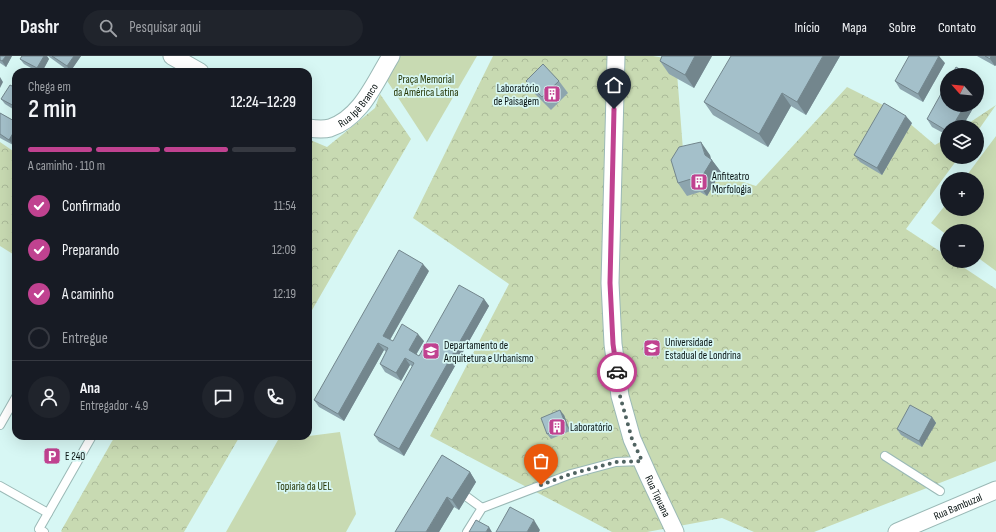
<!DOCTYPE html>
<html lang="pt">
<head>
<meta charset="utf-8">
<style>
	:root { --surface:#171b24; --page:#20242c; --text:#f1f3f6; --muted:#9ea1a6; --line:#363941; --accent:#c04290 }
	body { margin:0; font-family:"Sofia Sans Condensed",sans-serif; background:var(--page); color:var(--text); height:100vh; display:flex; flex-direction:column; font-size:15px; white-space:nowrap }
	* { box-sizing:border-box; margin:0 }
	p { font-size:13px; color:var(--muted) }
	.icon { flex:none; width:22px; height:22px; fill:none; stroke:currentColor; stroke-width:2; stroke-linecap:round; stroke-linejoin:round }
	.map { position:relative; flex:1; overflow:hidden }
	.sheet { position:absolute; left:12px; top:12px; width:300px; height:372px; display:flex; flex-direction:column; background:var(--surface); border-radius:12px; box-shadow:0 4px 16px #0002 }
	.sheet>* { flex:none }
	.needle { width:26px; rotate:297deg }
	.fabs { position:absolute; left:940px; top:12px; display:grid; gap:8px }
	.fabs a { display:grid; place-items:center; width:44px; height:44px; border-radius:50%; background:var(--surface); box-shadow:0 4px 16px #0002; font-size:20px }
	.pin { position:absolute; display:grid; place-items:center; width:34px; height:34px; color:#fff; margin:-41px -17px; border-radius:50% 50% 50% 0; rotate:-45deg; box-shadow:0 0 4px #0007 }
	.pin .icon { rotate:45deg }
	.courier { position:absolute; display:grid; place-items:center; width:40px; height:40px; margin:-20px; border:3px solid #c04290; border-radius:50%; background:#fff; color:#222; box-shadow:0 1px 5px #0007 }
	.head em { font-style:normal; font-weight:600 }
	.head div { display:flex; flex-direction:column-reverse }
	.head { display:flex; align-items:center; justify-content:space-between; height:68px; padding:0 16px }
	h1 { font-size:26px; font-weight:600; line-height:30px }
	.bar { display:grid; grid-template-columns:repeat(4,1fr); gap:6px 4px; align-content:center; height:48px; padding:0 16px }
	.bar i { height:5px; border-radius:3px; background:var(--line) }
	.bar .selected { background:var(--accent) }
	.bar p { grid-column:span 4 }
	.line { display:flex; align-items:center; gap:10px; padding:0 16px; border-top:1px solid var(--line) }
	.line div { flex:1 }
	.round { display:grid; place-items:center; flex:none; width:42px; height:42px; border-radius:21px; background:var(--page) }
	ol { padding:0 16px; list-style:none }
	li { display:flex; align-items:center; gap:12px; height:44px }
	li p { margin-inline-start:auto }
	li .icon { padding:4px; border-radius:50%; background:var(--accent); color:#fff; stroke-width:4 }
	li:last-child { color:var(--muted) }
	li i { width:22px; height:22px; border:2px solid var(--line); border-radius:50% }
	header { display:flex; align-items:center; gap:24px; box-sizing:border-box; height:56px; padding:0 20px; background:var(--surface); border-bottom:1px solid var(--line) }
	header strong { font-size:19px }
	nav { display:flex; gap:22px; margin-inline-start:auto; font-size:14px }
	.search { width:280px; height:36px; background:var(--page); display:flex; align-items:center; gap:10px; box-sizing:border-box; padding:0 14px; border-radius:22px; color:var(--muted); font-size:15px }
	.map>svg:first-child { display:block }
</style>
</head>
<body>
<header>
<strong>Dashr</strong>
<div class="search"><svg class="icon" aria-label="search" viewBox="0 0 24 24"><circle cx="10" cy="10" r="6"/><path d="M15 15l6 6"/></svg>Pesquisar aqui</div>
<nav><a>Início</a><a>Mapa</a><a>Sobre</a><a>Contato</a></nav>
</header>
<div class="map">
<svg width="996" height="476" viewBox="0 0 996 476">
	<defs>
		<pattern id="forest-crowns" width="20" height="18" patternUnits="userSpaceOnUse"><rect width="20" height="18" fill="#c8dab2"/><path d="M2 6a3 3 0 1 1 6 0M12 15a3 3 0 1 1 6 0" fill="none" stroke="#aaba98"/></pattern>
	</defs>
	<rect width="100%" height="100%" fill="#d7f7f4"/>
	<g fill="url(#forest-crowns)">
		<path d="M493,0H653L676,4L684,107L756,130L847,31L895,55L935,89L947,82V101H959L906,173L947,200V205H954L996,233V405L814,476H754L722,462L647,476H612L430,380L509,228L413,162Z"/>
		<path d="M380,38L411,83L308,261V83L327,91L375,52Z"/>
		<path d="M996,49L977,76V71H963Z"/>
		<path d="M0,86L16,97V131L14,140L16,142V200L0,190Z"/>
		<path d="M115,380H240L184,476H62L61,475Z"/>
	</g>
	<g fill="#c8dab2">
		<path d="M392,0H477L427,86L382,17Z"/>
		<path d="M996,80V215L977,201V175H947V179L931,167L947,147V153H977V123H964Z"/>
		<path d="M340,376L356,458L346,476H226L278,384Z"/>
	</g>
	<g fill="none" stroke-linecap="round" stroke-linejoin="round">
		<g stroke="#9ab9b6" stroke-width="10">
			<g id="service">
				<path d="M0,369L16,341"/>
				<path d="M885,400L940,435"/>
				<path d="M0,430L48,457"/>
				<path d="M467,441L482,452"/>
				<path d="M44,476L39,473L92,380"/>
				<path d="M467,476L482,452L571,418L616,406L642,405"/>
			</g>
		</g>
		<g stroke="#9ab9b6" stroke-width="19">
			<g id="minor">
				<path d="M172,0L200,16"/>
				<path id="s1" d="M616,0L610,227L613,288L620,340L632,383L649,421L675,476"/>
				<path id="s2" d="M308,72C315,73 323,74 330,72C361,62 375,26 391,0"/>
				<path id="s3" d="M897,476L996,434"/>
			</g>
		</g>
		<use href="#service" stroke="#fff" stroke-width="8"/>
		<use href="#minor" stroke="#fff" stroke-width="17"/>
	</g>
	<g fill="#8da5ae">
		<path d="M0,0H12L6,11L0,7Z"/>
		<path d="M22,0H47L49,3L42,16H38L24,8L20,3Z"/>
		<path d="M48,0H81L70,16Z"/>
		<path d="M662,0H712L694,32L669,18L660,5Z"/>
		<path d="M840,0L806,59L791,50L768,91L713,59L704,46Z"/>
		<path d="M977,0H996V9L995,10Z"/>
		<path d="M945,7L923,46L900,33L895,25Z"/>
		<path d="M526,25H559L568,37L551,54L535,38Z"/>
		<path d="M16,32V55L5,48L1,43Z"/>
		<path d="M947,49H975L962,71H947V79L932,71L927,63Z"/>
		<path d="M0,57L16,66V84L13,89L0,82Z"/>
		<path d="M912,67L882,119L860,106L854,99Z"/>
		<path d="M710,99L711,103L721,116L707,140L700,136L687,140L678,127Z"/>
		<path d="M429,215L390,284L393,285H424L416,299L419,300L484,243L489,250L404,400L379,386L374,379L413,311L410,309L401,325L385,316L380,308L386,296L384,294L344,365L319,351L314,344Z"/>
		<path d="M564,359L570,375L551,383L547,378Z"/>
		<path d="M932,361L936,367L922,391L901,379L897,373Z"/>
		<path d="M442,399L470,416L476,426L459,454L454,451L439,476Z"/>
	</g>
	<g fill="#73868d">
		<path d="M6,0H12L6,11L2,5Z"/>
		<path d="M44,0H47L49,3L42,16H40L37,12Z"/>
		<path d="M74,0H81L70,16L67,10Z"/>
		<path d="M695,0H712L694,32L685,19Z"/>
		<path d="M823,0H840L806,59L797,46Z"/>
		<path d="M939,0L945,7L923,46L918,38Z"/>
		<path d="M991,0H996V9L995,10L990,3Z"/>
		<path d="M0,21L3,26L0,32Z"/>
		<path d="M979,24L984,32L977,45V28Z"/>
		<path d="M782,37L791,50L768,91L759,78Z"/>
		<path d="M965,49H975L962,71H952Z"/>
		<path d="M906,60L912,67L882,119L877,112Z"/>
		<path d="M16,72V84L13,89L9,84Z"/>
		<path d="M701,86L710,99L711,104H712L721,116L707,140L698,127L705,99Z"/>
		<path d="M423,208L429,215L388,287L383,280Z"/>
		<path d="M484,243L489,250L404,400L399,393Z"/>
		<path d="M418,278L424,285L414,302L409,294Z"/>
		<path d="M378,287L384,294L344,365L338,358Z"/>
		<path d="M405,302L410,309L401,325L396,317Z"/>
		<path d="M560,354L564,359L570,375L566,369Z"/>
		<path d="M932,361L936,367L922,391L919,385Z"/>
		<path d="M470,416L476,426L459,454L452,444Z"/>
		<path d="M447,441L454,451L439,476H426Z"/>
		<path d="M534,464L540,474L539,476H527Z"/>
		<path d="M489,471L492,476H486Z"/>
	</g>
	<g fill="#a4c0ca" stroke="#73868d">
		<path d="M0,0H6L2,5L0,4Z"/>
		<path d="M22,0H44L37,12L20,3Z"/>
		<path d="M52,0H74L67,10Z"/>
		<path d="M662,0H695L685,19L660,5Z"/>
		<path d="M731,0H823L797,46L782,37L759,78L704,46Z"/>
		<path d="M909,0H939L918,38L895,25Z"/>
		<path d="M985,0H991L990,3Z"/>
		<path d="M543,8L559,25L542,41L526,25Z"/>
		<path d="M956,11L970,19H952Z"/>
		<path d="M100,13L106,16H98Z"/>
		<path d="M947,27V49H965L952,71H947V75L927,63Z"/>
		<path d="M10,29L16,32V51L1,43Z"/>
		<path d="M884,47L906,60L877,112L854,99Z"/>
		<path d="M0,57L16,66V72L9,84L0,78Z"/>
		<path d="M701,86L705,99L712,104L698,127L691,123L678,127L671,104L679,91Z"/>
		<path d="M399,194L423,208L383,280L393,285L402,268L418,278L409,294L419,300L459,229L484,243L399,393L374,379L414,307L405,302L396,317L380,308L388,292L378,287L338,358L314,344Z"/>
		<path d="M910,349L932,361L919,385L897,373Z"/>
		<path d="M560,354L566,369L547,378L541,362Z"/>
		<path d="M442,399L470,416L452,444L447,441L426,476H395Z"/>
		<path d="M510,451L534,464L527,476H496Z"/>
		<path d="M476,464L489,471L486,476H469Z"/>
	</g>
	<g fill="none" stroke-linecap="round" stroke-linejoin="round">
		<path stroke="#506361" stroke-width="4" stroke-dasharray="0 7.2" d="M541,429L571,418L616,406L642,405L632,383L620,340L617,316"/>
		<path stroke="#c04290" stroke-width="5" d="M614,53L610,227L613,288L617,316"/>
	</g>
	<defs>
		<g id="building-square" transform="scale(0.9)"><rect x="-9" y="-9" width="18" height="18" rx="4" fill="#c04290" stroke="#d7f7f4"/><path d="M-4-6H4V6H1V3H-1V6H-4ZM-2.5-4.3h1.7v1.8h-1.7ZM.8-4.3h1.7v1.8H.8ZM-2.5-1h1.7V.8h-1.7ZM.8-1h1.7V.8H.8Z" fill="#fff"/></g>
		<g id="university-square" transform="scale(0.9)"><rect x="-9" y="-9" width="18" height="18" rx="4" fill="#c04290" stroke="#d7f7f4"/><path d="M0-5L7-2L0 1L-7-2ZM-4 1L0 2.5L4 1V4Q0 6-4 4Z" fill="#fff"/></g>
		<g id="parking-square" transform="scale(0.9)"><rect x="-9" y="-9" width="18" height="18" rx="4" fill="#c04290" stroke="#d7f7f4"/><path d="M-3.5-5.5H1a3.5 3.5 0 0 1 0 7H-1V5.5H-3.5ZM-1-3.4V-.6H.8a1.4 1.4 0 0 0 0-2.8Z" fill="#fff"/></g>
	</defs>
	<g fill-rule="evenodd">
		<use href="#building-square" x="552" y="38"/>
		<use href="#building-square" x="699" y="126"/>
		<use href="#university-square" x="652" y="292"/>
		<use href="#university-square" x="431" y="295"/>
		<use href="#building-square" x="557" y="371"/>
		<use href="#parking-square" x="52" y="400"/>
	</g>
	<g text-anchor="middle" stroke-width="3.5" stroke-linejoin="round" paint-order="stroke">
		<g font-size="11" fill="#243504" stroke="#d7f7f4">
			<text x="426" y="27">Praça Memorial<tspan x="426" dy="13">da América Latina</tspan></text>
			<text x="304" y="434">Topiaria da UEL</text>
		</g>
		<g font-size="11" fill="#081312" stroke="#d7f7f4" text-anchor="start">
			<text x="539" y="36" text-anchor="end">Laboratório<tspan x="539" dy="13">de Paisagem</tspan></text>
			<text x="712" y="124">Anfiteatro<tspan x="712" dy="13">Morfologia</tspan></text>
			<text x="665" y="290">Universidade<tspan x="665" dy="13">Estadual de Londrina</tspan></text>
			<text x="444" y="293">Departamento de<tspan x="444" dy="13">Arquitetura e Urbanismo</tspan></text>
			<text x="570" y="375">Laboratório</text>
			<text x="65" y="404">E 240</text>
		</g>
		<g font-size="11" fill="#081312" stroke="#d7f7f4">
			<text dy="4" stroke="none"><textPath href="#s2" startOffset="59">Rua Ipê Branco</textPath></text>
			<text dy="4" stroke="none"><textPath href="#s1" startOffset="448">Rua Tipuana</textPath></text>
			<text dy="4" stroke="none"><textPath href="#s3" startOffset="66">Rua Bambuzal</textPath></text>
		</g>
	</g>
</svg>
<div class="fabs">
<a><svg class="needle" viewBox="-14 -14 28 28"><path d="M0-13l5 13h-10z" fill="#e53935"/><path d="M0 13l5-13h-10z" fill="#9ea1a6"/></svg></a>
<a><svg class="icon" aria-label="layers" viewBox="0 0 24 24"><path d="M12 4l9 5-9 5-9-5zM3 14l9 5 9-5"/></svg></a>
<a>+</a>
<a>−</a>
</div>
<div class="pin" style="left:541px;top:429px;background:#ea580c"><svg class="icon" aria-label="bag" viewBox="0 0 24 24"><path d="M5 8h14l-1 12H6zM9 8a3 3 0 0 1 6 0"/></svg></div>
<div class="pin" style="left:614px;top:53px;background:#1f2937"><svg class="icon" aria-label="home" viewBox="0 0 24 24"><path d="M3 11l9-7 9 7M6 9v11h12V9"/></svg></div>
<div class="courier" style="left:617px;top:316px"><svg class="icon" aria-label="car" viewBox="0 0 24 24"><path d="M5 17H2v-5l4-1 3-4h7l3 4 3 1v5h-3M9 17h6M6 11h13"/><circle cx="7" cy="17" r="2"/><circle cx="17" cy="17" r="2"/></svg></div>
<section class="sheet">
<div class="head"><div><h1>2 min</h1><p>Chega em</p></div><em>12:24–12:29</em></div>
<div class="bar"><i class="selected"></i><i class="selected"></i><i class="selected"></i><i></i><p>A caminho · 110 m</p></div>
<ol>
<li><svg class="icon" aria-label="check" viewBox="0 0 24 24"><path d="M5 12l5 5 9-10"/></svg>Confirmado<p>11:54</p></li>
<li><svg class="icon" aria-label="check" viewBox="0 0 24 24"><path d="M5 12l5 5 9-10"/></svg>Preparando<p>12:09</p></li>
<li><svg class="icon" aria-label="check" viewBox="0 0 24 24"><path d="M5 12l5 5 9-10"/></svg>A caminho<p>12:19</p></li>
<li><i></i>Entregue</li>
</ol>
<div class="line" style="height:72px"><a class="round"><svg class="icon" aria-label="person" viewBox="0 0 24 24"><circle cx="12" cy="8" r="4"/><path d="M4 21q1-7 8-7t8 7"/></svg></a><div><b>Ana</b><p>Entregador · 4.9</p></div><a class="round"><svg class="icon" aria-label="chat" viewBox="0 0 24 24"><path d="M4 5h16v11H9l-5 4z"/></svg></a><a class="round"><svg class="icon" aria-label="phone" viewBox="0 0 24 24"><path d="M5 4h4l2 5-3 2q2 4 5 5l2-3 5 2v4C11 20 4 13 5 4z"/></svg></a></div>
</section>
</div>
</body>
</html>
